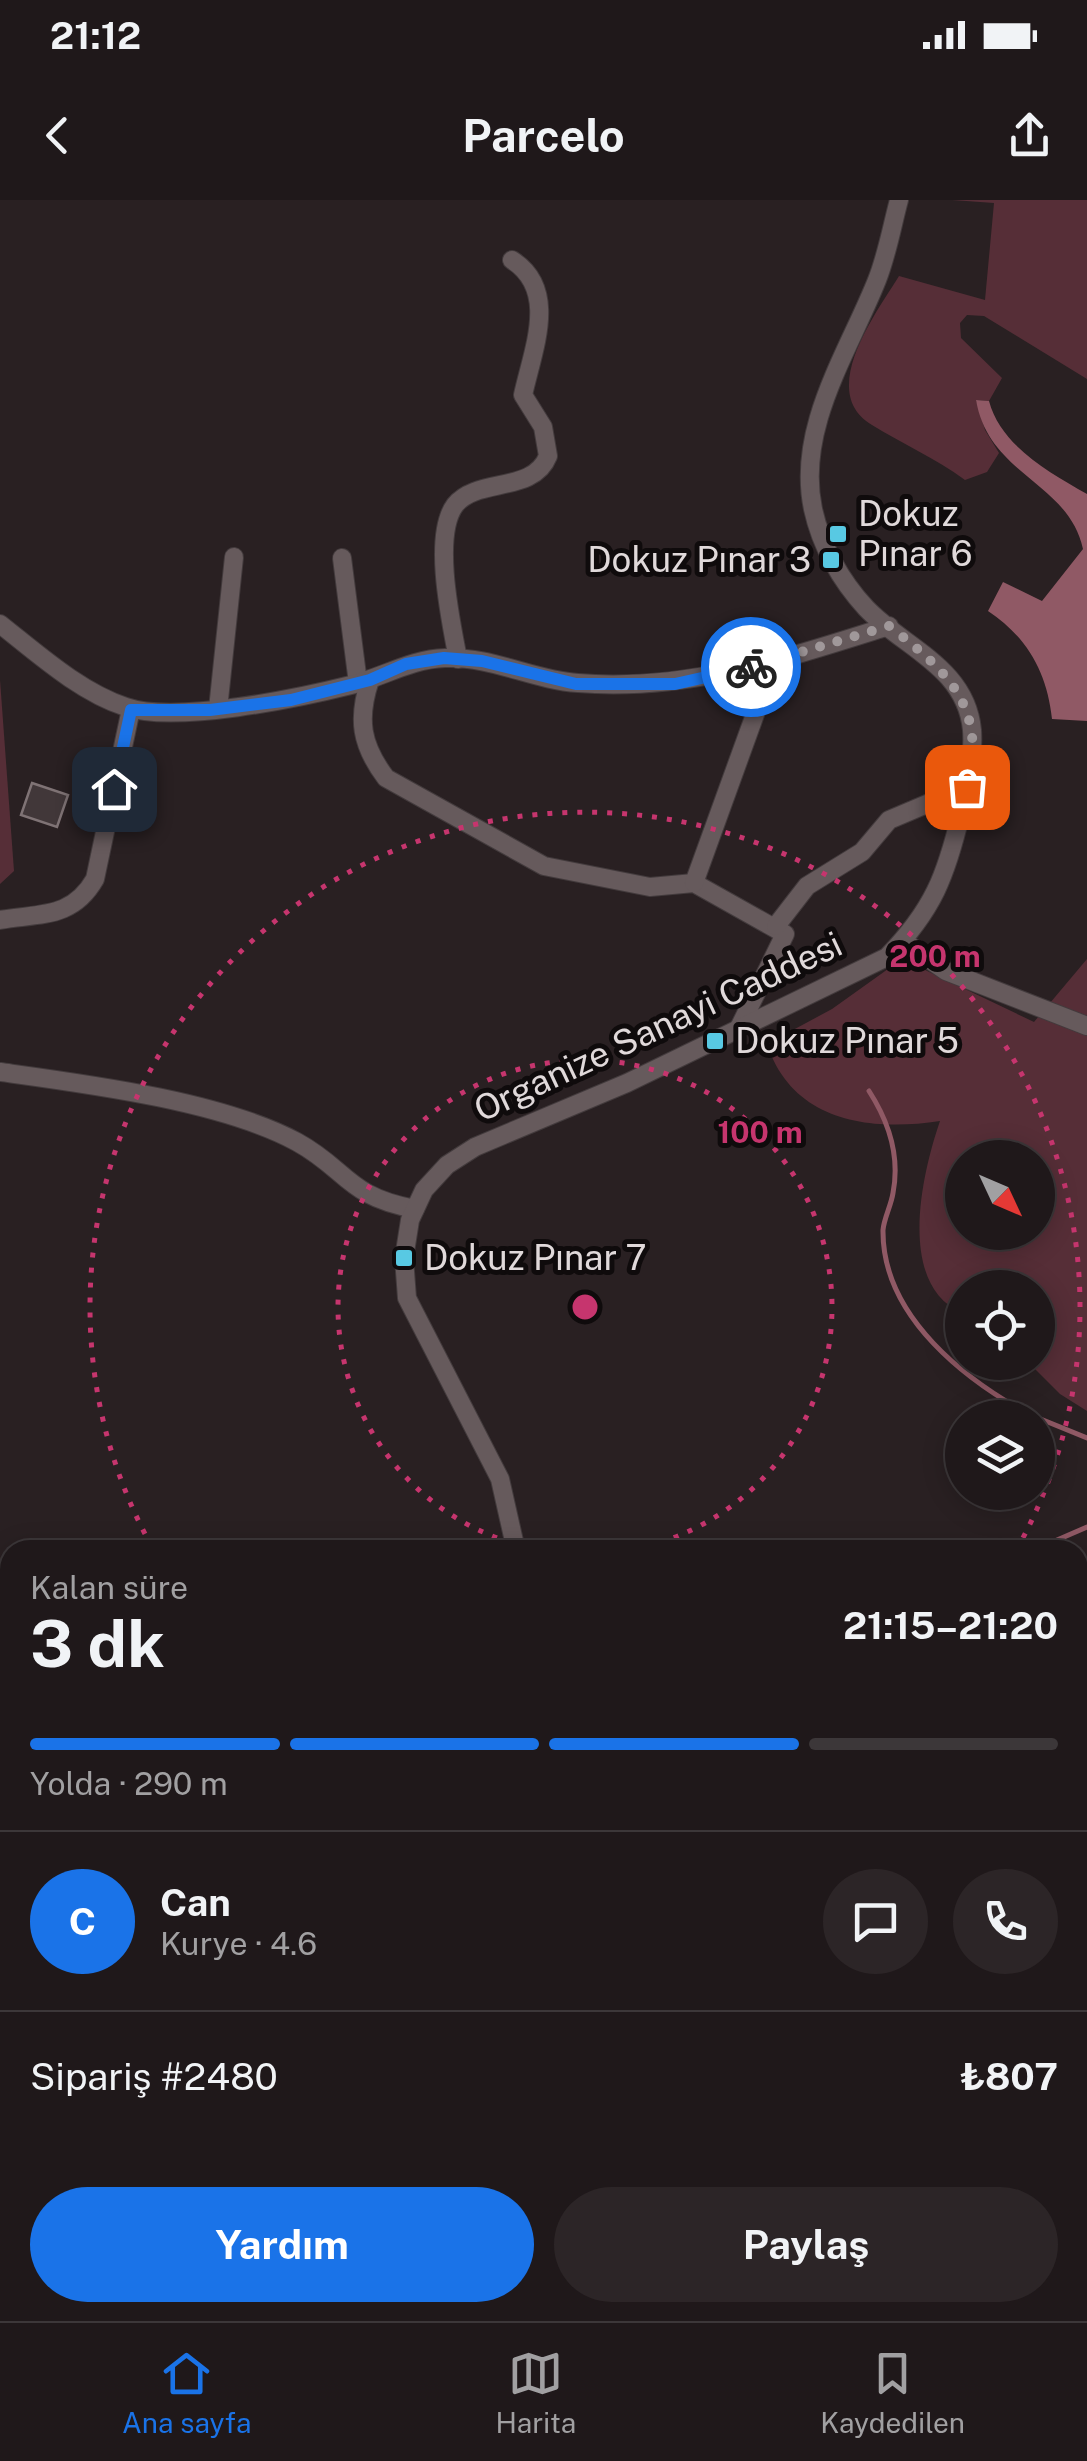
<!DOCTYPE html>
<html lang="tr">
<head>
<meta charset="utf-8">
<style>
	:root { --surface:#1f181a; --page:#2c2527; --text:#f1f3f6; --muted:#a1a0a2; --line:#3c3739; --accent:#1a73e8 }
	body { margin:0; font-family:"Public Sans",sans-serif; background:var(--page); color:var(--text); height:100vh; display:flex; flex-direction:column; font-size:38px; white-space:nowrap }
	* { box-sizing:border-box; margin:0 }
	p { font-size:32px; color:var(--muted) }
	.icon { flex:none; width:55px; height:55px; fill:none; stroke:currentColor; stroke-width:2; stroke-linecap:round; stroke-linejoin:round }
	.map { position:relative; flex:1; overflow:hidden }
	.details { position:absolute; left:0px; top:1340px; width:1088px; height:782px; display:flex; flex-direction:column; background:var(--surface); border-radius:30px 30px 0 0; box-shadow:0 5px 25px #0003,0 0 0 2px var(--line) }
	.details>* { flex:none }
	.needle { width:65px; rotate:134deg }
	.fabs { position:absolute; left:945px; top:940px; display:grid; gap:20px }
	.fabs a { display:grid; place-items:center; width:110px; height:110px; border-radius:50%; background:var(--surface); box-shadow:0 5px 25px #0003,0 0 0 2px var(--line); font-size:50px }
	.pin { position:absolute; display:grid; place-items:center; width:85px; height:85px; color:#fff; margin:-42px; border-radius:20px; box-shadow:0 5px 15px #0006 }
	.courier { position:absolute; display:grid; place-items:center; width:100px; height:100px; margin:-50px; border:8px solid #1a73e8; border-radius:50%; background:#fff; color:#222; box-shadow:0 2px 12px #0007 }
	.summary em { font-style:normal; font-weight:700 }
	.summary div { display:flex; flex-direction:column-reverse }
	.summary { display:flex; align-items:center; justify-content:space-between; height:170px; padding:0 30px }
	h1 { font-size:65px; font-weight:700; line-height:75px }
	.bar { display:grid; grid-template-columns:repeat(4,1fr); gap:15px 10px; align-content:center; height:120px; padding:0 30px }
	.bar i { height:12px; border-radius:8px; background:var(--line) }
	.bar .active { background:var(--accent) }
	.bar p { grid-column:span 4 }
	.line { display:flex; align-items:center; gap:25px; padding:0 30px; border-top:2px solid var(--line) }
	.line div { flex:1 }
	.round { display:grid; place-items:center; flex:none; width:105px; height:105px; border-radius:52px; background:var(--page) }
	.button { display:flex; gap:20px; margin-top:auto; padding:20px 30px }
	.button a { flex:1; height:115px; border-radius:60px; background:var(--accent); color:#fff; font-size:40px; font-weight:700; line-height:115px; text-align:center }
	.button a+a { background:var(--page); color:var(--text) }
	.status { display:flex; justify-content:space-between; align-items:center; height:70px; padding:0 50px; background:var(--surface); direction:ltr }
	.status svg { height:28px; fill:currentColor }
	header { display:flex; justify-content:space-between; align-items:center; height:130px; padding:0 30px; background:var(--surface); font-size:45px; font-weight:700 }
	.menu { display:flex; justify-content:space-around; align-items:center; height:140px; border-top:2px solid var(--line); background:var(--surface); font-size:28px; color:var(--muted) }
	.menu a { display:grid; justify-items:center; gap:5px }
	.menu .active { color:var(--accent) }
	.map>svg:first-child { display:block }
</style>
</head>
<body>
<div class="status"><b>21:12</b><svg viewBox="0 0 49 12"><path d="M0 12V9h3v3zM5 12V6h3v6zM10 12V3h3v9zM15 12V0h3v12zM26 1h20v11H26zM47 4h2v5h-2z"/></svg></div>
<header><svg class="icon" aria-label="back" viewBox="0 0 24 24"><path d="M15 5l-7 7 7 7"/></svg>Parcelo<svg class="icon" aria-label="share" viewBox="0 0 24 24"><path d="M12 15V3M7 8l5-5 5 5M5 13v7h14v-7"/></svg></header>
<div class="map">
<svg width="1087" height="2121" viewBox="0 0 1087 2121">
	<rect width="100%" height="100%" fill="#292022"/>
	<g fill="#562e37" fill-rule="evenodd">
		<path d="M952,0H1087V179L984,116L967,115L960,123L961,138L1002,178L989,201L976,200L985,230L999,253L987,272L965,280C935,258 903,244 872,225C816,192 877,112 899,76L985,100L994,3Z"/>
		<path d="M0,480L14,671L0,684Z"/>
		<path d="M902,759L1034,822L1087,759V1211L1060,1194L1029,1163L1038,1162V1088H962V1113C896,1084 922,973 940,921C869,932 792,921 767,844L832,809ZM962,958H1038V1032H962Z"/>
		<path d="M0,1743H10V2056L0,2067Z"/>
		<path d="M1078,1855L1087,1856V2083L1078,2090Z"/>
		<path d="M23,2112H619L626,2121H17Z"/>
		<path d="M651,2113H1049L1038,2121H658Z"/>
	</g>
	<path fill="#905965" d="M976,200L989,201C1001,246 1049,272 1087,294V521L1052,519C1047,472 1027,437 988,411L1003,382L1042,401L1083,349C1068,281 989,276 976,200Z"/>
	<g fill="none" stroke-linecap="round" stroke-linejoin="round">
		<g stroke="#905965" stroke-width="5">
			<path d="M869,891C889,922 900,957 893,993C891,1006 884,1018 883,1030C882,1117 967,1182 1036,1218"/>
			<path d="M1038,1218L1087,1238"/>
			<path d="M1034,1350L1087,1327"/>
			<path d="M0,1731H10"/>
		</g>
	</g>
	<path fill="#413739" stroke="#7f7375" stroke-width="2.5" d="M32,583L68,595L57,627L21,615Z"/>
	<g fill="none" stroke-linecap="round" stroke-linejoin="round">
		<g stroke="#433b3d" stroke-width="20">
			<g id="minor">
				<path d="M342,358L358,483"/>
				<path d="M0,424C38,454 80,492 126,507C175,524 299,498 351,485C383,477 411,459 445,458C491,456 533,480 578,483C687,492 787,458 889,426"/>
				<path d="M458,459C451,422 432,336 455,305C477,277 533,294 548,256L543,227L523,195C533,149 559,90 512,60"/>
				<path d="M370,480C357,519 361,545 386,578L544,666L650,687L694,683L785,734L738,830"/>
				<path d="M218,509L234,357"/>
				<path d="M694,683L774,462"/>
				<path d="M0,720C40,713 72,719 95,679L131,509"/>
				<path d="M776,726L807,686L862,652L889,620L967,587"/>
				<path d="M903,741L946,771L1087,826"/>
				<path d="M0,872C87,884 221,901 297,942C348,970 346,996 415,1009"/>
				<path d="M516,1350L500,1279L407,1098L404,1058L410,1020L424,990L447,965L475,947L627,883L887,757C933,710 946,676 961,613C967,586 974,558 972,530C966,467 904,448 866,408C841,381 821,346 813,309C796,228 848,153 877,80C887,55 892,26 899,0"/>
				<path d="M631,2112L639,2121"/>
			</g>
		</g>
		<use href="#minor" stroke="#665a5c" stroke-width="18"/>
	</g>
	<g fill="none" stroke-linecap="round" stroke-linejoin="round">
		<path stroke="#a0989a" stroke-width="10" stroke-dasharray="0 18" d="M751,467L889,426C947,471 988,507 967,587"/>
		<path stroke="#1a73e8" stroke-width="12" d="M114,589L131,510H210L291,500L370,480L406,464L444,458L482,461L576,484H675L751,467"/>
	</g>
	<g fill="none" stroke="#c6356e" stroke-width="5" stroke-dasharray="5 10">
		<path d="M540 1350A247 247 0 1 1 630 1350"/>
		<path d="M152 1347A495 495 0 1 1 1018 1347"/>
	</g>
	<g fill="#58c9e3" stroke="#0f0b0c" stroke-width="4">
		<rect x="828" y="324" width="20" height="20" rx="5"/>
		<rect x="821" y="350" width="20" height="20" rx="5"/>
		<rect x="705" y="831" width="20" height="20" rx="5"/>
		<rect x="394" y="1048" width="20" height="20" rx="5"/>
	</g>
	<g text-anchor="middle" stroke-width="10" stroke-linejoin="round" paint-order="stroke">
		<g font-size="35" fill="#e0d9da" stroke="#0f0b0c" text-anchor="start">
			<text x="858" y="326">Dokuz<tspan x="858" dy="40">Pınar 6</tspan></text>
			<text x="811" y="372" text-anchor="end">Dokuz Pınar 3</text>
			<text x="735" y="853">Dokuz Pınar 5</text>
			<text x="424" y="1070">Dokuz Pınar 7</text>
		</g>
		<g font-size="35" fill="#e0d9da" stroke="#0f0b0c">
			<text transform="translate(658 827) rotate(-25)" y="12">Organize Sanayi Caddesi</text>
		</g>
	</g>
	<circle cx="585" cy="1107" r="15" fill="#c6356e" stroke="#0f0b0c" stroke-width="5"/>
	<g font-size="30" text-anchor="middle" font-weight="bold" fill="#c6356e" stroke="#0f0b0c" stroke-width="10" stroke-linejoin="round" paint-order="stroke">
		<text x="935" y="767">200 m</text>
		<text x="760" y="943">100 m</text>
	</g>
</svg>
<div class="fabs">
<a><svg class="needle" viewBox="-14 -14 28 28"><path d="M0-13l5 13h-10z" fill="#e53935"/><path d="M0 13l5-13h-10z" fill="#a1a0a2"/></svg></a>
<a><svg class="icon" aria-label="locate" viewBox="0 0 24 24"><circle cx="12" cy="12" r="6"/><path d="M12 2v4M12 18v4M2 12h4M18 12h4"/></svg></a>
<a><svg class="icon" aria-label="layers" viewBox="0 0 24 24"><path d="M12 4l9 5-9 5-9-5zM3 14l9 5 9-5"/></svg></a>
</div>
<div class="pin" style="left:967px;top:587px;background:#ea580c"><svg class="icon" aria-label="bag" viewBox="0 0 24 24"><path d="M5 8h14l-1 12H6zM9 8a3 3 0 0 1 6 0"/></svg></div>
<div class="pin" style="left:114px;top:589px;background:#1f2937"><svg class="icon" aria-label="home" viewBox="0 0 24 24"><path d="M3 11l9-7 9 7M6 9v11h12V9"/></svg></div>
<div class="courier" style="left:751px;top:467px"><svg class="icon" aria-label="bike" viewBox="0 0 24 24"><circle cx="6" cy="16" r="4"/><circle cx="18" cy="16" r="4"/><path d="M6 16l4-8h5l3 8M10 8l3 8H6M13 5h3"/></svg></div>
<section class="details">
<div class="summary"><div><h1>3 dk</h1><p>Kalan süre</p></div><em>21:15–21:20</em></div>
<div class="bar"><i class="active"></i><i class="active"></i><i class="active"></i><i></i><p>Yolda · 290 m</p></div>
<div class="line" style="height:180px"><b class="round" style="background:var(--accent);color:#fff">C</b><div><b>Can</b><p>Kurye · 4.6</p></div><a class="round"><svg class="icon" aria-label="chat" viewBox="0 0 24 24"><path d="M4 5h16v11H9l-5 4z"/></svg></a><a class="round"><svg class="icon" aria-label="phone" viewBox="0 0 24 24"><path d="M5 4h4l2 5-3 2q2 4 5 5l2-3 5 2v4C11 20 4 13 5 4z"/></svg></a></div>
<div class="line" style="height:130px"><div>Sipariş #2480</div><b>₺807</b></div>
<div class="button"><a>Yardım</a><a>Paylaş</a></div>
</section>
</div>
<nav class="menu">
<a class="active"><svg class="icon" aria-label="home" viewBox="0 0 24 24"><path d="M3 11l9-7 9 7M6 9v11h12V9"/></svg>Ana sayfa</a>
<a><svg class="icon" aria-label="map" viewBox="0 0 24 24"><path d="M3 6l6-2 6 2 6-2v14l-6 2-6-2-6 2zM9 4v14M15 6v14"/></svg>Harita</a>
<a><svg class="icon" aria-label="saved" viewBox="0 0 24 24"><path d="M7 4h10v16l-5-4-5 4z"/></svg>Kaydedilen</a>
</nav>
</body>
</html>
